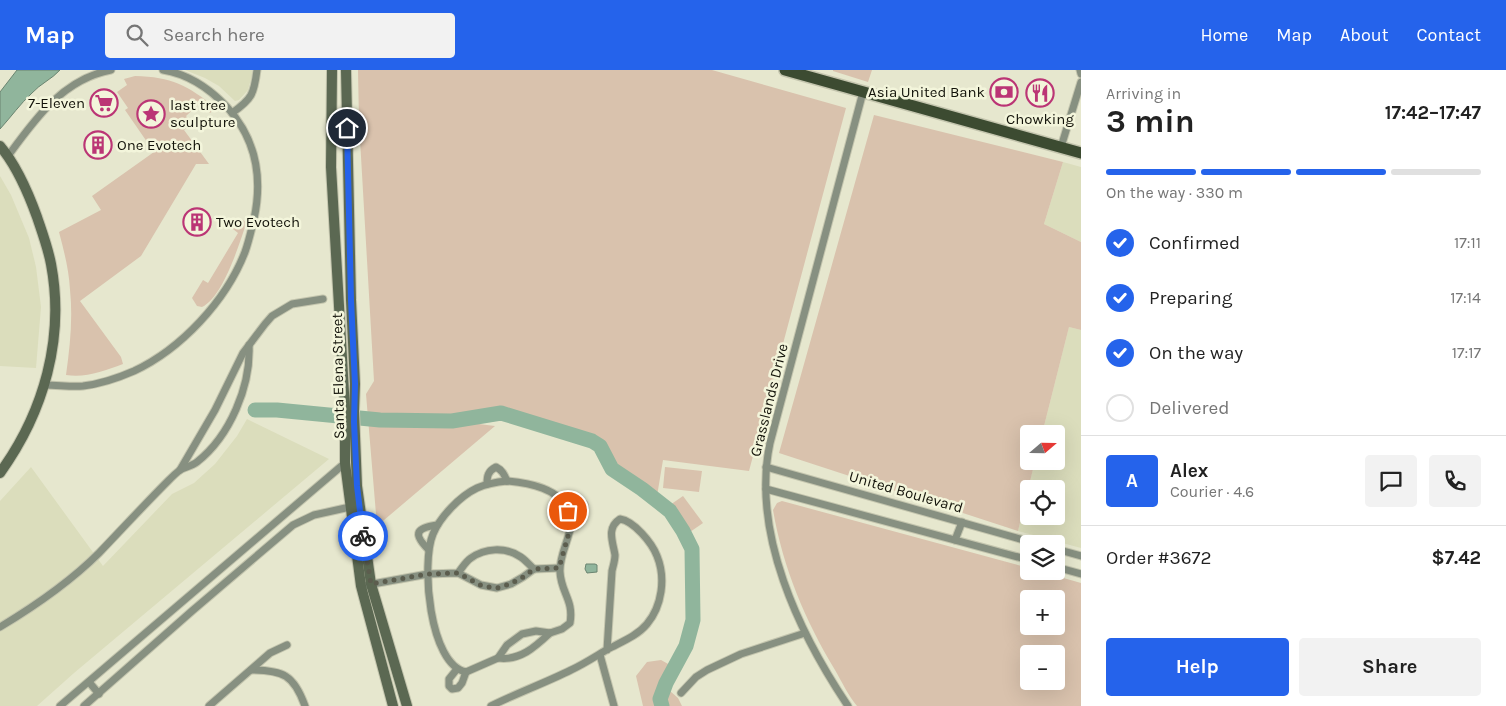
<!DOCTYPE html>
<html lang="en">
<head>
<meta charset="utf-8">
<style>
	:root { --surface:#fff; --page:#f2f2f2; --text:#222; --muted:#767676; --line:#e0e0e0; --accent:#2563eb }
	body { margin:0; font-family:Karla,sans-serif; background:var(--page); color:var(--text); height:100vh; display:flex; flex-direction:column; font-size:19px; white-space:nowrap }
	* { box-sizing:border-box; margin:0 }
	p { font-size:16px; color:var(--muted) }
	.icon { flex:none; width:28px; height:28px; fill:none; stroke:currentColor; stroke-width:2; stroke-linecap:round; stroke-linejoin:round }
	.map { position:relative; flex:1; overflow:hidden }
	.sheet { display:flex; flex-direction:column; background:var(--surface); width:425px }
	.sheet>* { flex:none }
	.needle { width:32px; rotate:70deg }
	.buttons { position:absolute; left:1020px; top:355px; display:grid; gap:10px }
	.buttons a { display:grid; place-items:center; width:45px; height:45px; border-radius:5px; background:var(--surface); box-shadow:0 5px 20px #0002; font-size:25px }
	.pin { position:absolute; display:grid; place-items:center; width:42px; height:42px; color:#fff; margin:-21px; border:2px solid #fff; border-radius:50%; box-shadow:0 1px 5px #0007 }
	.courier { position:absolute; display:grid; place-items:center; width:50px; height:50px; margin:-25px; border:4px solid #2563eb; border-radius:50%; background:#fff; color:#222; box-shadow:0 1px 6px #0007 }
	.headline em { font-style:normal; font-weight:700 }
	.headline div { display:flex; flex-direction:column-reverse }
	.headline { display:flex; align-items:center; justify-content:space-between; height:85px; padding:0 25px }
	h1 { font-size:32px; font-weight:700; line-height:38px }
	.bar { display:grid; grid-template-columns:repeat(4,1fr); gap:8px 5px; align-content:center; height:60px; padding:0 25px }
	.bar i { height:6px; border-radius:4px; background:var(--line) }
	.bar .current { background:var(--accent) }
	.bar p { grid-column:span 4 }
	.line { display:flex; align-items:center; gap:12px; padding:0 25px; border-top:1px solid var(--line) }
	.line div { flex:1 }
	.round { display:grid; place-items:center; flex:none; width:52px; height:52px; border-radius:5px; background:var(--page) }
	ol { padding:0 25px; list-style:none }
	li { display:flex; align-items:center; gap:15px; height:55px }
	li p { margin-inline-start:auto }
	li .icon { padding:5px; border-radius:50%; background:var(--accent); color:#fff; stroke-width:4 }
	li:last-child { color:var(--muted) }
	li i { width:28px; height:28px; border:2px solid var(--line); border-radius:50% }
	.button { display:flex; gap:10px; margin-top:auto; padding:10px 25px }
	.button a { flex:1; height:58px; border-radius:5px; background:var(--accent); color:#fff; font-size:20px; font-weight:700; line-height:58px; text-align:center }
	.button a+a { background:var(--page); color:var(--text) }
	header { display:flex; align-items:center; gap:30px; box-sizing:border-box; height:70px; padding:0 25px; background:var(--accent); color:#fff }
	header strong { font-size:24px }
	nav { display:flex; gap:28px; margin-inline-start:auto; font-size:18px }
	.search { width:350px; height:45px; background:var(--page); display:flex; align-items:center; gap:12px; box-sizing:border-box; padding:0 18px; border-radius:5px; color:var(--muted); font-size:19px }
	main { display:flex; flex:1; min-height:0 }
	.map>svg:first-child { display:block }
</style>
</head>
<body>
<header>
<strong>Map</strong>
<div class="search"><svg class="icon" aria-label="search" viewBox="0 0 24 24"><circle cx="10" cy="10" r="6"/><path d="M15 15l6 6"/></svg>Search here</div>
<nav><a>Home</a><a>Map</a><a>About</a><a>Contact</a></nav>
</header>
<main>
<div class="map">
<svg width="1081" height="636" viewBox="0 0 1081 636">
	<rect width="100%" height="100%" fill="#e6e7ce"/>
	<g fill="#dbddbc" fill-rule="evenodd">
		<path d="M185,0H252V5L248,20L239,30L235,31L219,16L205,8Z"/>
		<path d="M1063,92L1081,97V172L1044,154Z"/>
		<path d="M0,106L11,125L29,168L36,197L41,237L36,298L0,296Z"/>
		<path d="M1069,257L1081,260V478L1018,461L1035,391H1056V364H1042ZM1029,419H1056V446H1029Z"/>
		<path d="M247,349L329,389L74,603L37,636H0V431L31,397L103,496L172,424L194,413L215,394L237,366Z"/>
	</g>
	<g fill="#d9c2ad" fill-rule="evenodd">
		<path d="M358,0H712L846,38L749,401L663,390L657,426L615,394L600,376L592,371L501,343L455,351L495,356L377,456L366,324L374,311L359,52Z"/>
		<path d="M833,0H872L868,12L833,1Z"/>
		<path d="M135,6C172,7 187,15 216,38L210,43L201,32L186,46L192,54L184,60L209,94H196L141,186L80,231L121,287L123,294C104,301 86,308 66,305C70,277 73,248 70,220C69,200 64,181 59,162L101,140L92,126L154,82L125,40L128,38L117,22L127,15L124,9Z"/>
		<path d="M874,45L1063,92L1044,154L1081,172V260L1069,257L1042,364H1029V391H1035L1018,461L779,383Z"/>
		<path d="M241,149L247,152L245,157C238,178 222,228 202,237L197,236L192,228L203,210L208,213L238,163L233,159Z"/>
		<path d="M665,397L702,401L699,422L663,418Z"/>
		<path d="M683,426L703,453L690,462L670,435Z"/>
		<path d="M782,431L1029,498V501H1039L1081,513V636H857C848,625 842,612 835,600C805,550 783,498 773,440L777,433ZM1029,529H1056V556H1029ZM1029,584H1056V611H1029Z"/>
		<path d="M661,590L670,595V621L678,628L682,636H643L636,606L647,592Z"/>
	</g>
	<g fill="#90b59c" stroke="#6a8470">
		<path d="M17,0H60C52,9 40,14 32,23C20,34 11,47 0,59V22Z"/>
		<path d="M586,494H595L597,495V502L587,503L585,499Z"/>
	</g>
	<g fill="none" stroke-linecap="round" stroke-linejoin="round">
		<path stroke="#90b59c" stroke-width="15" d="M255,340H277L380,350L452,351L501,343L592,371L600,376L612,399L642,419L670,441L683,461L692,479L693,550L686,576L666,613L660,629L662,636"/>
		<g stroke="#c4c5ae" stroke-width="9">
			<g id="street">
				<path d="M1080,0L1081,4"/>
				<path d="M232,43C252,29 254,24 257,0"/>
				<path d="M1061,77L1081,12"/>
				<path d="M8,86C35,49 63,9 111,0"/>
				<path d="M45,315C58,315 71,317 83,316C100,314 118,308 134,301C181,279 226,231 245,182C249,171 251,161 254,149C263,107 256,69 227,37C210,19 188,4 163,0"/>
				<path d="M766,397L1038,474"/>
				<path d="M180,400L215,340L243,283L265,254L272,246L292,234L323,229"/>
				<path d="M507,411C528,413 561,418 568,442C569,445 571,449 571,453C570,469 559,485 560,502C561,523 574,530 570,553L562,559L550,563L536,561L522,564L507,575L498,588L466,602C429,595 421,492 433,464C440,447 460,426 477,418C486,414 496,412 507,411Z"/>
				<path d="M487,414C487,406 488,401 496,397C502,400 504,404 507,411"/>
				<path d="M766,419L1029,490"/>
				<path d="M566,436L577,432L584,434C586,444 579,447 571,452"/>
				<path d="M955,470L962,452"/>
				<path d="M428,479C412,463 417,458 437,455"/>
				<path d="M1056,479L1081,486"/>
				<path d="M1056,497L1081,504"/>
				<path d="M534,499L559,498"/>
				<path d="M367,515L428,504L458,503L481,515L497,518L511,514L523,507L534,499C529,495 525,489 519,486C505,477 485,478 471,488C466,491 462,498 458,503"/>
				<path d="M0,557C35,536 70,512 99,483C122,459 145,434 168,411C172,407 176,403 180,400C185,397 192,396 197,392C230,366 251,316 249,275"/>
				<path d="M600,585L614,636"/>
				<path d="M498,588C520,591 535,577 550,563"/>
				<path d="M457,599L449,609V616L452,619L458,618L462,613L466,602"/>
				<path d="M251,600C283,600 294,605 305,636"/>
				<path d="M89,612L99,624"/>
				<path d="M681,623L696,607L707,600L741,584L805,563"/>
				<path d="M60,636L345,393"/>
				<path d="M84,636L192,541L293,455L314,445L350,437"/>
				<path d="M209,636L270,583L287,575"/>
				<path d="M491,636C517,623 545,613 571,600C584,594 596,586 608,579C621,572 637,566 647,554C662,536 666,508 657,486C652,473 634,451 620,449C606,458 613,472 615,485C615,491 613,496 612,501L607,580"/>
				<path d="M848,636C799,563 751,463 770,373L863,22"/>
			</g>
		</g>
		<g stroke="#c4c5ae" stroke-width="12">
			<g id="secondary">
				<path d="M332,0L331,97L345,340V393L361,516L393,636"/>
				<path d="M346,0L351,230L355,314L354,341L357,416L371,514L407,636"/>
				<path d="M0,76C17,96 28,122 37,147C42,162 48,178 51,194C65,268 44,342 0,403"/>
			</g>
		</g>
		<g stroke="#c4c5ae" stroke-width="14">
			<path id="primary" d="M785,0L1081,83"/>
		</g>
		<use href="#street" stroke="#879081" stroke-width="7"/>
		<use href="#secondary" stroke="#5b6852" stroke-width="10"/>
		<use href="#primary" stroke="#3c4b31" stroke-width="11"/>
	</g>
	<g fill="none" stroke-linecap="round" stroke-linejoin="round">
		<path stroke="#5c5d4e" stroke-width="5" stroke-dasharray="0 9" d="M363,466L371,514L428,504L458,503L482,516L497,518L510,514L523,507L534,499L559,498L572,452L568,441"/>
		<path stroke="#2563eb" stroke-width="6" d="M347,58L351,230L355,314L354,352L357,416L363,466"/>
	</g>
	<defs>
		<g id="bank-ring" transform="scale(1.4375)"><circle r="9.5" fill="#f3f5db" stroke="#bb3575" stroke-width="1.5"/><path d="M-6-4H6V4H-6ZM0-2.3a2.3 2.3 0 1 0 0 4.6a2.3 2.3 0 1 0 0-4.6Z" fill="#bb3575"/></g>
		<g id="restaurant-ring" transform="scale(1.4375)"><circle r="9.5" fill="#f3f5db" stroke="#bb3575" stroke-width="1.5"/><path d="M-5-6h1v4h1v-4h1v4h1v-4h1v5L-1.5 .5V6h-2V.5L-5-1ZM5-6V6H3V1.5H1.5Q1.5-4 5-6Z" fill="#bb3575"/></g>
		<g id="supermarket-ring" transform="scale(1.4375)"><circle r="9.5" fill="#f3f5db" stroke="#bb3575" stroke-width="1.5"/><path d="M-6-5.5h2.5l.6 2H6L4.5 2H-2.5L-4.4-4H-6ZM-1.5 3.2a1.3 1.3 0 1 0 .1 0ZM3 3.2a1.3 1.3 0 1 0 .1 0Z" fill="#bb3575"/></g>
		<g id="sight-ring" transform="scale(1.4375)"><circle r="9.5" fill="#f3f5db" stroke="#bb3575" stroke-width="1.5"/><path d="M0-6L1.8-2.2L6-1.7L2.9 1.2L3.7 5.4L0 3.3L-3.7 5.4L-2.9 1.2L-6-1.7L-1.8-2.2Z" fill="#bb3575"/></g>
		<g id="building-ring" transform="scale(1.4375)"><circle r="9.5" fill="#f3f5db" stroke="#bb3575" stroke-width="1.5"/><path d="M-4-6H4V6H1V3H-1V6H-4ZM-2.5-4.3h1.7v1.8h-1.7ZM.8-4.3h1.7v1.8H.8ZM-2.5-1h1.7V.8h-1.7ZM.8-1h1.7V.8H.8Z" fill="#bb3575"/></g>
	</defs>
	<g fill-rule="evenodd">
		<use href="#bank-ring" x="1004" y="22"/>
		<use href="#restaurant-ring" x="1040" y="23"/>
		<use href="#supermarket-ring" x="104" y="33"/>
		<use href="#sight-ring" x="151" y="44"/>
		<use href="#building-ring" x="98" y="75"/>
		<use href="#building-ring" x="197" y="152"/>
	</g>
	<g text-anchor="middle" stroke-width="5" stroke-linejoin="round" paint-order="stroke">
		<g font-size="15" fill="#121209" stroke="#f3f5db" text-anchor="start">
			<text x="985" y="27" text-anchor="end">Asia United Bank</text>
			<text x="85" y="38" text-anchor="end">7-Eleven</text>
			<text x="170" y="40">last tree<tspan x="170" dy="17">sculpture</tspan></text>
			<text x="1040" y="54" text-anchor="middle">Chowking</text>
			<text x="117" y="80">One Evotech</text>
			<text x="216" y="157">Two Evotech</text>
		</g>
		<g font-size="15" fill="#121209" stroke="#f3f5db">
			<text transform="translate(338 306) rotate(-91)" y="5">Santa Elena Street</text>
			<text transform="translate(769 330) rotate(-76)" y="5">Grasslands Drive</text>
			<text transform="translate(906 422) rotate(16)" y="5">United Boulevard</text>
		</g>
	</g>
</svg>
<div class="buttons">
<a><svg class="needle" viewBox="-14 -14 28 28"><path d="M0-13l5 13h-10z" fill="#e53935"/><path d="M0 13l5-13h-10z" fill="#767676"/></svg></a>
<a><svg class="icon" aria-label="locate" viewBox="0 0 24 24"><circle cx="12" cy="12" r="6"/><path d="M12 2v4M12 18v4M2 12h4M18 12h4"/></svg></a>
<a><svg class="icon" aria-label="layers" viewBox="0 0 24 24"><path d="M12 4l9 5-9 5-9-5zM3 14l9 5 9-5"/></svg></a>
<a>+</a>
<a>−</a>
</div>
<div class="pin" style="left:568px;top:441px;background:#ea580c"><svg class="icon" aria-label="bag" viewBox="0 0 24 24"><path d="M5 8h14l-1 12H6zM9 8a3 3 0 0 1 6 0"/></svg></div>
<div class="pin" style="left:347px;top:58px;background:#1f2937"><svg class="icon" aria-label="home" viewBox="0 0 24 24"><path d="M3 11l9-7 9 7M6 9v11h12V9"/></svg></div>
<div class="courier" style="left:363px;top:466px"><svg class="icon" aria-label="bike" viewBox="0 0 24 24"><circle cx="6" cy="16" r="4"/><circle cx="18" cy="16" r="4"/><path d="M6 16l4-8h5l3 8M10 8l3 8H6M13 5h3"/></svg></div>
</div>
<section class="sheet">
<div class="headline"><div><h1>3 min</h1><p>Arriving in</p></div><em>17:42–17:47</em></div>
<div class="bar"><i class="current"></i><i class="current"></i><i class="current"></i><i></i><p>On the way · 330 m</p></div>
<ol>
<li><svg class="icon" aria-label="check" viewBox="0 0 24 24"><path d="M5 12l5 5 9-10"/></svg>Confirmed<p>17:11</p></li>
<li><svg class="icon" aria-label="check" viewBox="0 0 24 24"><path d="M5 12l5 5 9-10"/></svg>Preparing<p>17:14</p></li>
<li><svg class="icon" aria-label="check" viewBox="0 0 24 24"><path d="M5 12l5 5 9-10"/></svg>On the way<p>17:17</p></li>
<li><i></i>Delivered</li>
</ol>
<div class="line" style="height:90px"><b class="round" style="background:var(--accent);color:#fff">A</b><div><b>Alex</b><p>Courier · 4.6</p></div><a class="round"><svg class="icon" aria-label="chat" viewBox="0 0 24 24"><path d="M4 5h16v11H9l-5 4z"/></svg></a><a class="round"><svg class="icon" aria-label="phone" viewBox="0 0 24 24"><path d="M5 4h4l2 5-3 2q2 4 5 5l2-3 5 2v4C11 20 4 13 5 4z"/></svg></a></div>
<div class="line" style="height:65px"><div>Order #3672</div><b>$7.42</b></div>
<div class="button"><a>Help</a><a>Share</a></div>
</section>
</main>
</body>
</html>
